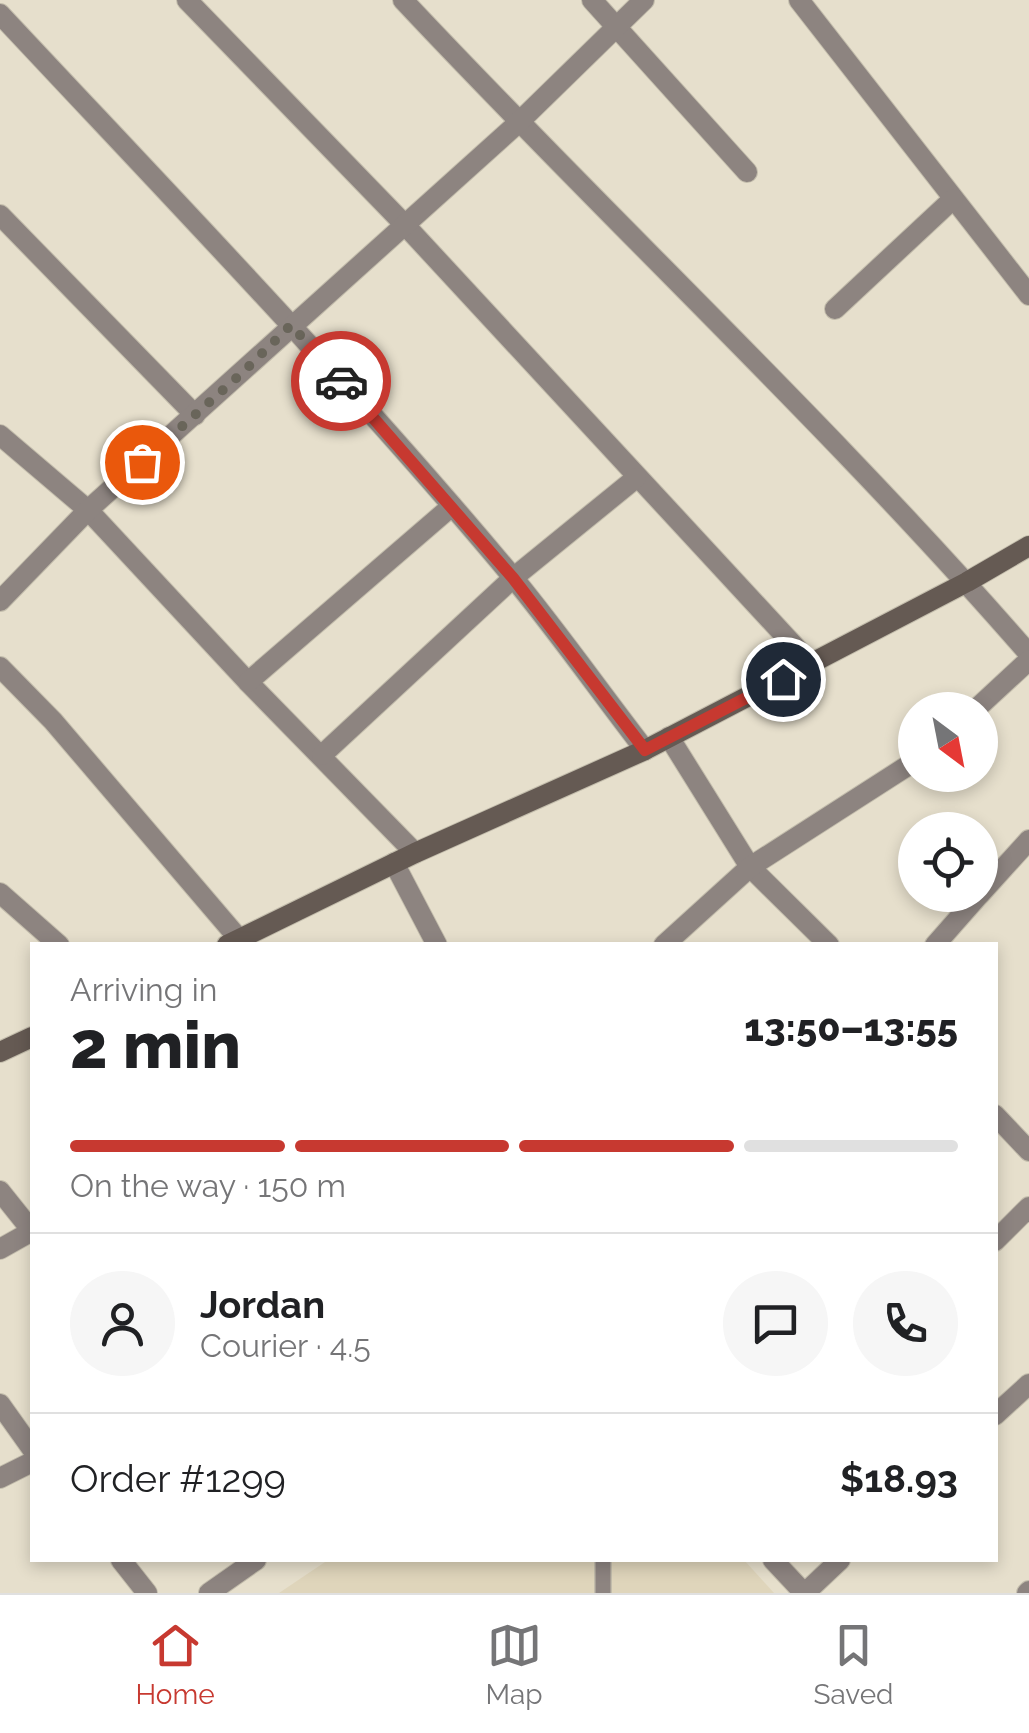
<!DOCTYPE html>
<html lang="en">
<head>
<meta charset="utf-8">
<style>
	:root { --surface:#fff; --page:#f6f6f6; --text:#202124; --muted:#757577; --line:#e0e0e0; --accent:#c73930 }
	body { margin:0; font-family:Raleway,sans-serif; background:var(--page); color:var(--text); height:100vh; display:flex; flex-direction:column; font-size:38px; white-space:nowrap }
	* { box-sizing:border-box; margin:0 }
	p { font-size:32px; color:var(--muted) }
	.icon { flex:none; width:55px; height:55px; fill:none; stroke:currentColor; stroke-width:2; stroke-linecap:round; stroke-linejoin:round }
	.map { position:relative; flex:1; overflow:hidden }
	.side { position:absolute; left:30px; top:942px; width:968px; height:620px; display:flex; flex-direction:column; background:var(--surface); border-radius:0px; box-shadow:0 5px 15px #0003 }
	.side>* { flex:none }
	.needle { width:65px; rotate:148deg }
	.controls { position:absolute; left:898px; top:692px; display:grid; gap:20px }
	.controls a { display:grid; place-items:center; width:100px; height:100px; border-radius:50%; background:var(--surface); box-shadow:0 5px 15px #0003; font-size:50px }
	.pin { position:absolute; display:grid; place-items:center; width:85px; height:85px; color:#fff; margin:-42px; border:5px solid #fff; border-radius:50%; box-shadow:0 2px 10px #0007 }
	.courier { position:absolute; display:grid; place-items:center; width:100px; height:100px; margin:-50px; border:8px solid #c73930; border-radius:50%; background:#fff; color:#222; box-shadow:0 2px 12px #0007 }
	.summary em { font-style:normal; font-weight:800 }
	.summary div { display:flex; flex-direction:column-reverse }
	.summary { display:flex; align-items:center; justify-content:space-between; height:170px; padding:0 40px }
	h1 { font-size:65px; font-weight:800; line-height:75px }
	.bar { display:grid; grid-template-columns:repeat(4,1fr); gap:15px 10px; align-content:center; height:120px; padding:0 40px }
	.bar i { height:12px; border-radius:8px; background:var(--line) }
	.bar .active { background:var(--accent) }
	.bar p { grid-column:span 4 }
	.line { display:flex; align-items:center; gap:25px; padding:0 40px; border-top:2px solid var(--line) }
	.line div { flex:1 }
	.round { display:grid; place-items:center; flex:none; width:105px; height:105px; border-radius:52px; background:var(--page) }
	.tab-bar { display:flex; justify-content:space-around; align-items:center; height:140px; border-top:2px solid var(--line); background:var(--surface); font-size:28px; color:var(--muted) }
	.tab-bar a { display:grid; justify-items:center; gap:5px }
	.tab-bar .active { color:var(--accent) }
	.map>svg:first-child { display:block }
</style>
</head>
<body>
<div class="map">
<svg width="1029" height="1593" viewBox="0 0 1029 1593">
	<rect width="100%" height="100%" fill="#e6dfcc"/>
	<path fill="#dfd5bb" d="M328,1560H744L774,1593H279Z"/>
	<g fill="none" stroke-linecap="round" stroke-linejoin="round">
		<g stroke="#c3bdac" stroke-width="18">
			<path id="lane" d="M603,1593V1560"/>
		</g>
		<g stroke="#c3bdac" stroke-width="22">
			<g id="street">
				<path d="M187,0L405,225L811,664"/>
				<path d="M403,0C609,220 831,426 1029,654"/>
				<path d="M592,0L747,172"/>
				<path d="M799,0L1029,295"/>
				<path d="M0,14C173,199 349,381 511,575C558,632 600,692 645,750"/>
				<path d="M0,215L195,415"/>
				<path d="M835,309L953,199"/>
				<path d="M0,435L88,510L248,682L415,853"/>
				<path d="M0,601L88,510L518,123L644,0"/>
				<path d="M0,667L53,721L239,939"/>
				<path d="M248,682L452,506"/>
				<path d="M975,710L1029,660"/>
				<path d="M669,737L750,867L829,945"/>
				<path d="M322,755L513,578L636,478"/>
				<path d="M394,863L437,945"/>
				<path d="M0,893L59,945"/>
				<path d="M980,894L1029,840"/>
				<path d="M664,945L750,867L915,761"/>
				<path d="M935,945L979,895"/>
				<path d="M995,1115L1029,1151"/>
				<path d="M0,1191L32,1231"/>
				<path d="M995,1241L1029,1207"/>
				<path d="M0,1249L32,1231"/>
				<path d="M0,1404L32,1449"/>
				<path d="M995,1415L1029,1384"/>
				<path d="M0,1478L32,1462"/>
				<path d="M121,1560L147,1593"/>
				<path d="M773,1560L804,1593"/>
				<path d="M209,1593L256,1560"/>
				<path d="M805,1593L840,1560"/>
				<path d="M1027,1593L1029,1591"/>
			</g>
		</g>
		<g stroke="#c3bdac" stroke-width="22">
			<g id="secondary">
				<path d="M227,945L415,853L645,750L967,582L1029,546"/>
				<path d="M0,1052L32,1037"/>
			</g>
		</g>
		<use href="#lane" stroke="#8d8480" stroke-width="15"/>
		<use href="#street" stroke="#8d8480" stroke-width="20"/>
		<use href="#secondary" stroke="#655a53" stroke-width="20"/>
	</g>
	<g fill="none" stroke-linecap="round" stroke-linejoin="round">
		<path stroke="#69655a" stroke-width="10" stroke-dasharray="0 18" d="M142,462L242,373L291,325L341,381"/>
		<path stroke="#c73930" stroke-width="12" d="M341,381L513,578L645,750L783,679"/>
	</g>
</svg>
<div class="controls">
<a><svg class="needle" viewBox="-14 -14 28 28"><path d="M0-13l5 13h-10z" fill="#e53935"/><path d="M0 13l5-13h-10z" fill="#757577"/></svg></a>
<a><svg class="icon" aria-label="locate" viewBox="0 0 24 24"><circle cx="12" cy="12" r="6"/><path d="M12 2v4M12 18v4M2 12h4M18 12h4"/></svg></a>
</div>
<div class="pin" style="left:142px;top:462px;background:#ea580c"><svg class="icon" aria-label="bag" viewBox="0 0 24 24"><path d="M5 8h14l-1 12H6zM9 8a3 3 0 0 1 6 0"/></svg></div>
<div class="pin" style="left:783px;top:679px;background:#1f2937"><svg class="icon" aria-label="home" viewBox="0 0 24 24"><path d="M3 11l9-7 9 7M6 9v11h12V9"/></svg></div>
<div class="courier" style="left:341px;top:381px"><svg class="icon" aria-label="car" viewBox="0 0 24 24"><path d="M5 17H2v-5l4-1 3-4h7l3 4 3 1v5h-3M9 17h6M6 11h13"/><circle cx="7" cy="17" r="2"/><circle cx="17" cy="17" r="2"/></svg></div>
<section class="side">
<div class="summary"><div><h1>2 min</h1><p>Arriving in</p></div><em>13:50–13:55</em></div>
<div class="bar"><i class="active"></i><i class="active"></i><i class="active"></i><i></i><p>On the way · 150 m</p></div>
<div class="line" style="height:180px"><a class="round"><svg class="icon" aria-label="person" viewBox="0 0 24 24"><circle cx="12" cy="8" r="4"/><path d="M4 21q1-7 8-7t8 7"/></svg></a><div><b>Jordan</b><p>Courier · 4.5</p></div><a class="round"><svg class="icon" aria-label="chat" viewBox="0 0 24 24"><path d="M4 5h16v11H9l-5 4z"/></svg></a><a class="round"><svg class="icon" aria-label="phone" viewBox="0 0 24 24"><path d="M5 4h4l2 5-3 2q2 4 5 5l2-3 5 2v4C11 20 4 13 5 4z"/></svg></a></div>
<div class="line" style="height:130px"><div>Order #1299</div><b>$18.93</b></div>
</section>
</div>
<nav class="tab-bar">
<a class="active"><svg class="icon" aria-label="home" viewBox="0 0 24 24"><path d="M3 11l9-7 9 7M6 9v11h12V9"/></svg>Home</a>
<a><svg class="icon" aria-label="map" viewBox="0 0 24 24"><path d="M3 6l6-2 6 2 6-2v14l-6 2-6-2-6 2zM9 4v14M15 6v14"/></svg>Map</a>
<a><svg class="icon" aria-label="saved" viewBox="0 0 24 24"><path d="M7 4h10v16l-5-4-5 4z"/></svg>Saved</a>
</nav>
</body>
</html>
